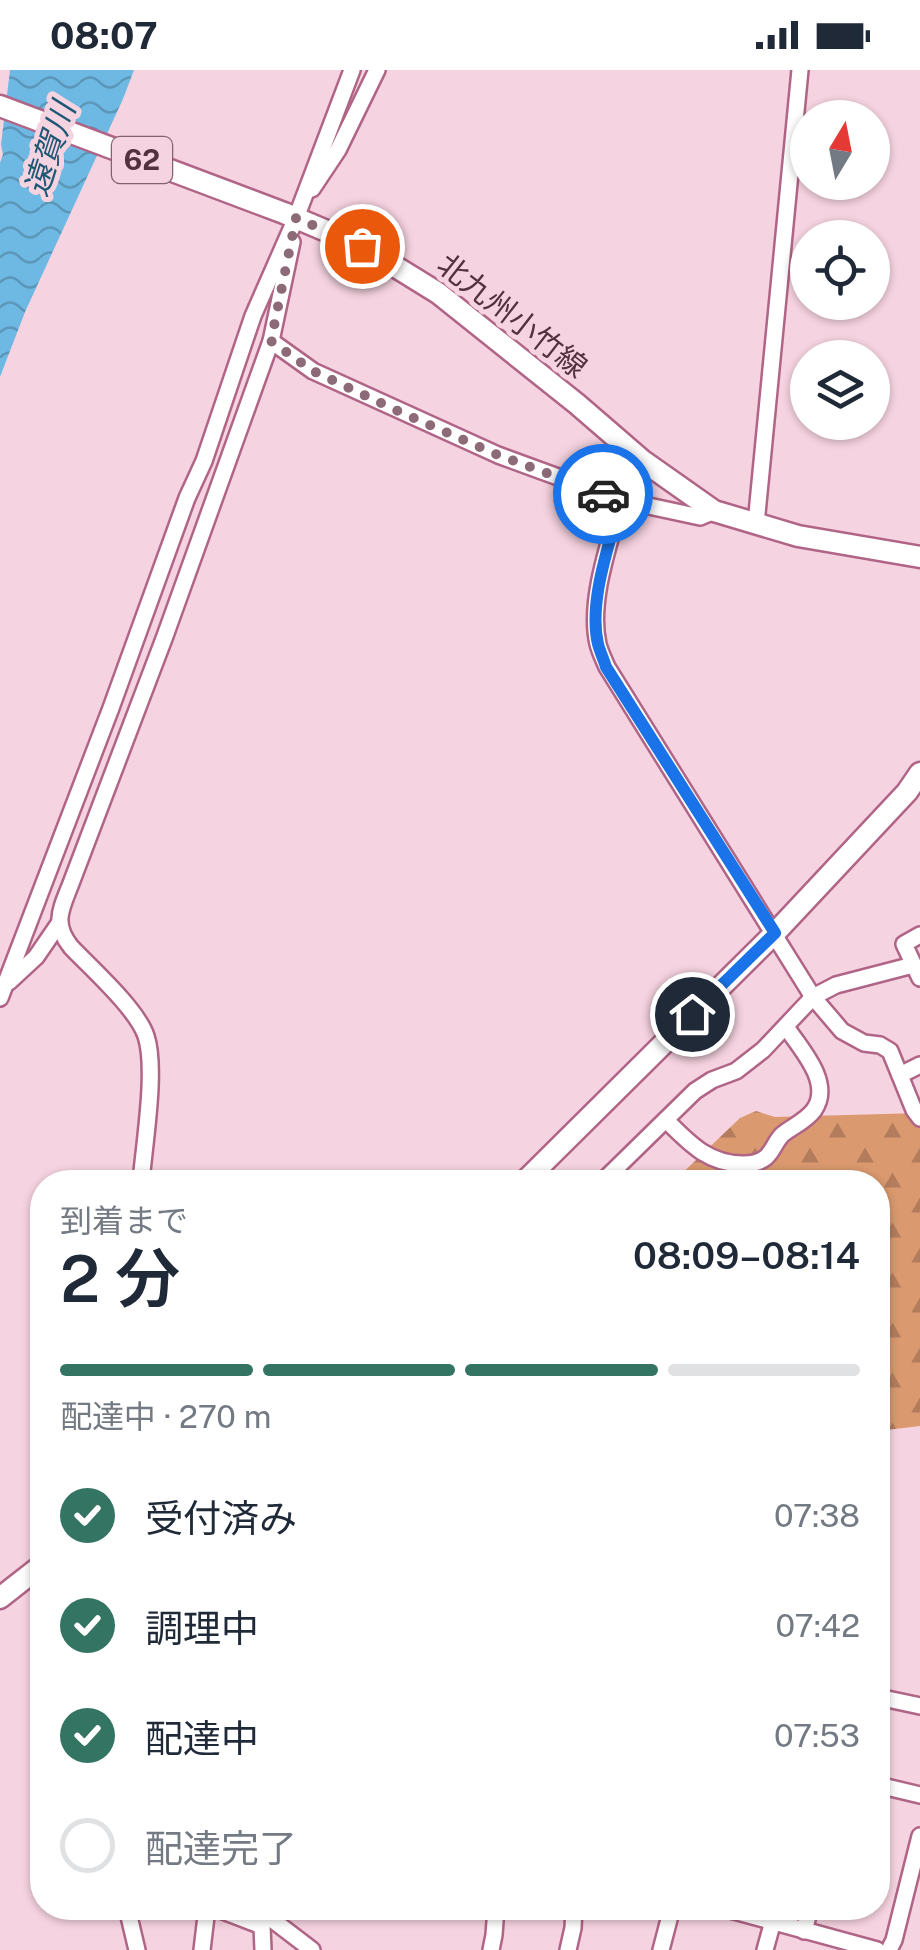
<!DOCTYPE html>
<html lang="ja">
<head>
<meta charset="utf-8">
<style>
	:root { --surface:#fff; --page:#f2f2f3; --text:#1f2937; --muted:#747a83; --line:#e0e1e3; --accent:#337463 }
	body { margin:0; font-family:"Public Sans","Noto Sans JP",sans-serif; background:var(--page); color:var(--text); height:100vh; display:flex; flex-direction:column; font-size:38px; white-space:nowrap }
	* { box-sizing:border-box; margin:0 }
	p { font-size:32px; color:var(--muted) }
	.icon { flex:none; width:55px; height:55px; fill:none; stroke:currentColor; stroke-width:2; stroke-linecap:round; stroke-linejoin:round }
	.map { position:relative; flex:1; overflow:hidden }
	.side { position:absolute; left:30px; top:1100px; width:860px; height:750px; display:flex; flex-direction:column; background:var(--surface); border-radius:40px; box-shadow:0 2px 8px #0004 }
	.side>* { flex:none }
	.needle { width:65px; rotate:10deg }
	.tools { position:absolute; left:790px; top:30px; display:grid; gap:20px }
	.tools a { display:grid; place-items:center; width:100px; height:100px; border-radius:50%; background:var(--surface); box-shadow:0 2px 8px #0004; font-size:50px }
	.pin { position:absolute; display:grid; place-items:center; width:85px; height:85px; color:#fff; margin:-42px; border:5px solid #fff; border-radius:50%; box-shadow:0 2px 10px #0007 }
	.courier { position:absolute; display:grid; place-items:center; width:100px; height:100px; margin:-50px; border:8px solid #1a73e8; border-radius:50%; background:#fff; color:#222; box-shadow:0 2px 12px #0007 }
	.headline em { font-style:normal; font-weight:600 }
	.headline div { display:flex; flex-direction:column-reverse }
	.headline { display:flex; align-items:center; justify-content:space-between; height:170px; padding:0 30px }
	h1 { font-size:65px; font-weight:600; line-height:75px }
	.bar { display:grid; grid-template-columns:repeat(4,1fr); gap:15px 10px; align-content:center; height:120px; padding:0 30px }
	.bar i { height:12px; border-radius:8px; background:var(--line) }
	.bar .selected { background:var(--accent) }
	.bar p { grid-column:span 4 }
	ol { padding:0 30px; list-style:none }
	li { display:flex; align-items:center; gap:30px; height:110px }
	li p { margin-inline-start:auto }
	li .icon { padding:10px; border-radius:50%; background:var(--accent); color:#fff; stroke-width:4 }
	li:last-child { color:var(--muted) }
	li i { width:55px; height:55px; border:5px solid var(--line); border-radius:50% }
	.status { display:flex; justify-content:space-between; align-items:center; height:70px; padding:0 50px; background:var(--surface); direction:ltr }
	.status svg { height:28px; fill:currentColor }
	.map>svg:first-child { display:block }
</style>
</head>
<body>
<div class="status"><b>08:07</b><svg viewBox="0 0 49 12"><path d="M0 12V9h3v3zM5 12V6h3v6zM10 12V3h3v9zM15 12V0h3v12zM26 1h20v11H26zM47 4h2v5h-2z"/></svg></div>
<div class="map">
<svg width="920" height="1880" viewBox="0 0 920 1880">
	<defs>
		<pattern id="forest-firs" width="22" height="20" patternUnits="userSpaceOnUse" patternTransform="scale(2.5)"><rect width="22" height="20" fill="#da996f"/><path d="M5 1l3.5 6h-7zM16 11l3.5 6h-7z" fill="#b37d5d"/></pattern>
		<pattern id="water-waves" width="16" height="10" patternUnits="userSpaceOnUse" patternTransform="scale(2.5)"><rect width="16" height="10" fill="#6db9e3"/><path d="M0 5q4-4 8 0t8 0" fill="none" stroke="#5c97b9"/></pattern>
	</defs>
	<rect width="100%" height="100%" fill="#f6d3e0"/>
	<path fill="url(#forest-firs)" d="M756,1041L775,1047L920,1043V1356L878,1361V1112H673L740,1048Z"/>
	<path fill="url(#water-waves)" d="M10,0H134L123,29L25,242L0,307V93L3,84L1,75Z"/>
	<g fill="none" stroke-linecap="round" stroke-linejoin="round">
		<g stroke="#b16586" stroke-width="20">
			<g id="minor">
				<path d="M312,119L338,80L377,0"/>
				<path d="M271,271L292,172"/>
				<path d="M621,430C610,472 588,531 598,574C600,582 604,590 607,597L813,927L842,961L864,973L880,975L890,981L914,1040L920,1048"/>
				<path d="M756,454L800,0"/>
				<path d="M920,865L904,874L920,908"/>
				<path d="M9,912L36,887L58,855"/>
				<path d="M0,928L111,638L187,428L204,391L253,246L296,148L352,0"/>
				<path d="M900,1005L920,995"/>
				<path d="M666,1050C689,1073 708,1094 743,1094C751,1094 759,1093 765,1088C773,1082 775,1071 783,1064C793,1056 806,1051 814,1040C833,1013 801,979 786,957"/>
				<path d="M141,1112C144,1075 157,999 146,966C137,939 92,899 71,877C53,854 60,841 70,816L165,566L271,271L313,301L498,385L621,430L700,447L714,441"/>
				<path d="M602,1112L695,1021L712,1010L736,1001L763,980L813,927L836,915L913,895"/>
				<path d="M878,1627L920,1636"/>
				<path d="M878,1715L920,1725"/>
				<path d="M127,1838L137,1880"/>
				<path d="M215,1838L262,1856L263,1880"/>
				<path d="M257,1838L312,1880"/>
				<path d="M723,1838L877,1880"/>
				<path d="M804,1861L810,1838"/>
				<path d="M202,1880L207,1838"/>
				<path d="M491,1880L494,1865L496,1838"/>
				<path d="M568,1880L573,1858L574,1838"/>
				<path d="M661,1880L672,1838"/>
				<path d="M765,1880L773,1851"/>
				<path d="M889,1880L894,1870L920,1766"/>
			</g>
		</g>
		<g stroke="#b16586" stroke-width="25">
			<g id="major">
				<path d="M0,36L284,143L362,176L438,223L577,334L643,391L714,441L798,466L920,487"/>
				<path d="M524,1112L775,863L907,722L920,703"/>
				<path d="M0,1528L42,1495"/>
			</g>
		</g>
		<use href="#minor" stroke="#fff" stroke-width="15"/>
		<use href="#major" stroke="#fff" stroke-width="20"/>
	</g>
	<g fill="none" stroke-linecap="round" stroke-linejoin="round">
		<path stroke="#8c6a77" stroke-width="10" stroke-dasharray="0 18" d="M362,176L296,148L271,271L313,301L400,342L498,385L603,424"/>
		<path stroke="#1a73e8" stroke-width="12" d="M603,424L621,430C610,473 588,531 598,574C600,582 604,590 606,597L775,863L692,944"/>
	</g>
	<g text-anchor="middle" stroke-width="10" stroke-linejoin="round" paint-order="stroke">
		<rect fill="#f6d3e0" stroke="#84626f" stroke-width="2.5" x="112" y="67" width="60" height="46" rx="8"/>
		<g font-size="28" font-weight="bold" fill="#53313f">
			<text x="142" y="100">62</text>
		</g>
		<g font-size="30" fill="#53313f" stroke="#f6d3e0">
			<text transform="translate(512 246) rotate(38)" y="10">北九州小竹線</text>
		</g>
		<g font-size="32" font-style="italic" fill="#1d5875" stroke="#f6d3e0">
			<text transform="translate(50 79) rotate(-72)" y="11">遠賀川</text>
		</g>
	</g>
</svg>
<div class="tools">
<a><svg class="needle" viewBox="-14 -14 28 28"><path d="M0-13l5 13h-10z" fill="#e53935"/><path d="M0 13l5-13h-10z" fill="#747a83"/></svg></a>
<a><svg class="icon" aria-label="locate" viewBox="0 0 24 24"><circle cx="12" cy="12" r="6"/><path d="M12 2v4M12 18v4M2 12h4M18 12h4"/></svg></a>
<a><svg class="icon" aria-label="layers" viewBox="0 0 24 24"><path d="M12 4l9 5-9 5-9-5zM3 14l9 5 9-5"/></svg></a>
</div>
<div class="pin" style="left:362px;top:176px;background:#ea580c"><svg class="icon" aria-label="bag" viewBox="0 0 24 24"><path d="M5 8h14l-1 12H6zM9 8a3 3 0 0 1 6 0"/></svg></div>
<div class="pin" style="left:692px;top:944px;background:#1f2937"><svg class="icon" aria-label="home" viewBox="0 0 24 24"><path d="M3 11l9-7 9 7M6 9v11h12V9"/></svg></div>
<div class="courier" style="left:603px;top:424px"><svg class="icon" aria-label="car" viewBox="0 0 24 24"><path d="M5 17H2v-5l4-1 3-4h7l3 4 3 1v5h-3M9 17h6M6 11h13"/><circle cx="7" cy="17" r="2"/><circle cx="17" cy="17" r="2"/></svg></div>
<section class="side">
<div class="headline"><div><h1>2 分</h1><p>到着まで</p></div><em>08:09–08:14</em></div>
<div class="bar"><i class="selected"></i><i class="selected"></i><i class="selected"></i><i></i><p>配達中 · 270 m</p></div>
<ol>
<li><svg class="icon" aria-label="check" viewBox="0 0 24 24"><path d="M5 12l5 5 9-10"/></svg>受付済み<p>07:38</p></li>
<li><svg class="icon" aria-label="check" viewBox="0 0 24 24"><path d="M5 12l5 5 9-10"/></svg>調理中<p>07:42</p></li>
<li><svg class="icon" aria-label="check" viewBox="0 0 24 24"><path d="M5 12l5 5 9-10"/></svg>配達中<p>07:53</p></li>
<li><i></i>配達完了</li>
</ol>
</section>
</div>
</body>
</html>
